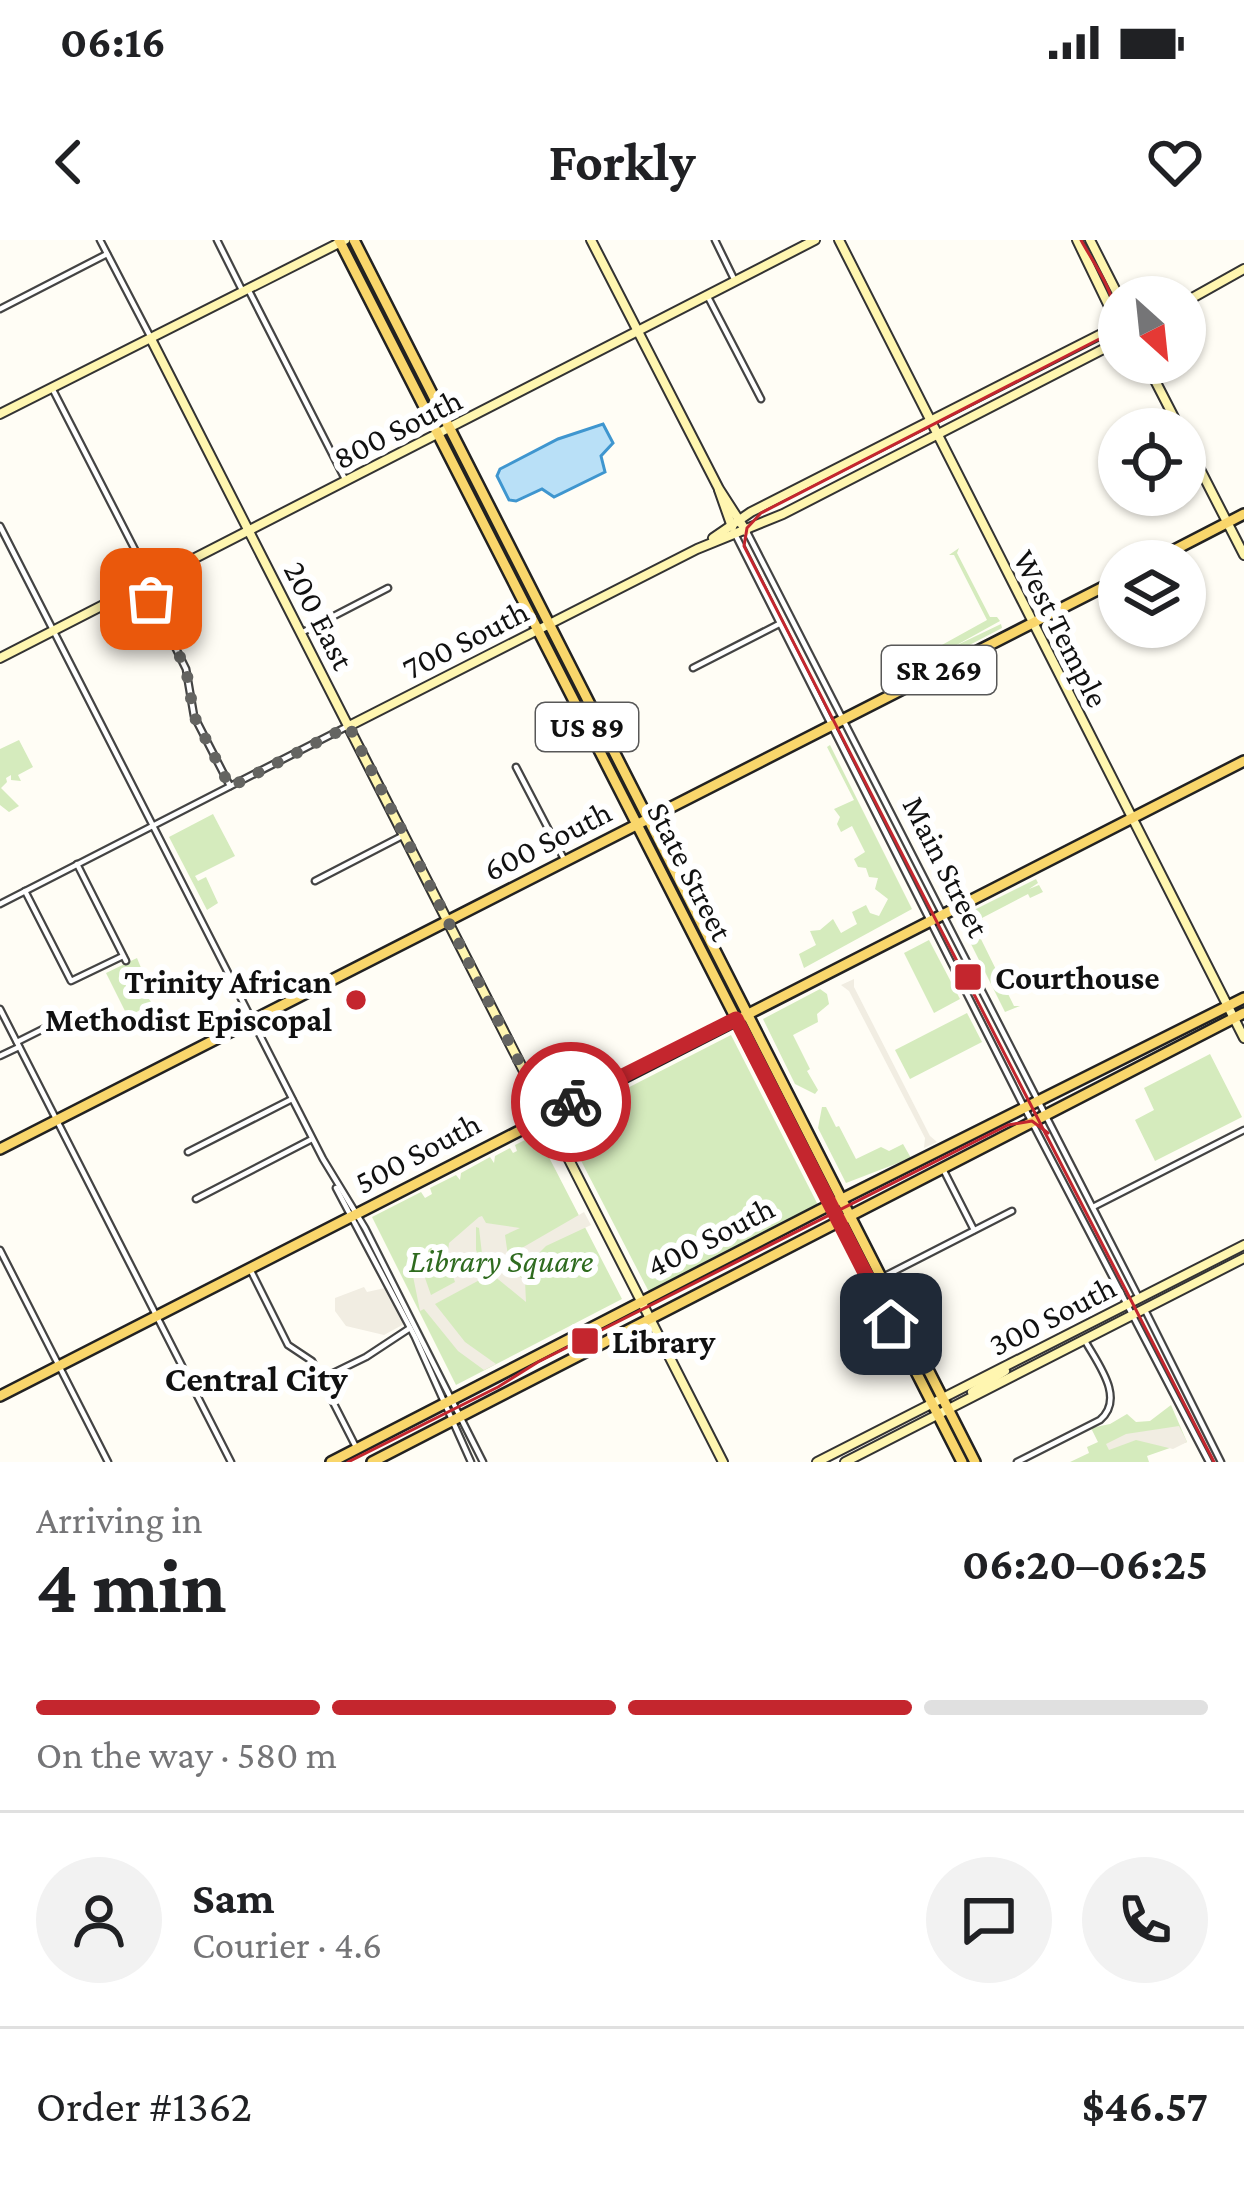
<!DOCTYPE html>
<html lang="en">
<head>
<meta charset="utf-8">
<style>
	:root { --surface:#fff; --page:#f2f2f2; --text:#202124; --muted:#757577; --line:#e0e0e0; --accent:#c4262e }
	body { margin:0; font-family:"Crimson Pro",serif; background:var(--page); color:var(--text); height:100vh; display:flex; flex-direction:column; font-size:45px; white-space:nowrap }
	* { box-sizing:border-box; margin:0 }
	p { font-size:39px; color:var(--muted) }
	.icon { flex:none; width:66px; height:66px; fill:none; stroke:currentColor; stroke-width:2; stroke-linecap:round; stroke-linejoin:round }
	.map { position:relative; height:1222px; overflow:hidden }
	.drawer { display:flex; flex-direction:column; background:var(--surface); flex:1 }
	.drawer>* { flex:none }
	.needle { width:78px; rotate:153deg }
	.tools { position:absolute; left:1098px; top:36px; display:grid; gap:24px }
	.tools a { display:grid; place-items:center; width:108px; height:108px; border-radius:50%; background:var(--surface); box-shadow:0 3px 9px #0004; font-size:60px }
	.pin { position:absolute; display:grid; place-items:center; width:102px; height:102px; color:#fff; margin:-51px; border-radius:24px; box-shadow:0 6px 18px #0006 }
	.courier { position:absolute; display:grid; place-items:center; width:120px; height:120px; margin:-60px; border:9px solid #c4262e; border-radius:50%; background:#fff; color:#222; box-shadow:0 3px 15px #0007 }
	.head em { font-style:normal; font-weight:700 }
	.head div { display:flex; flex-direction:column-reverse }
	.head { display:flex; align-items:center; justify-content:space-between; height:204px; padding:0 36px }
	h1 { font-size:78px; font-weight:700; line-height:90px }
	.bar { display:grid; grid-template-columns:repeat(4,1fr); gap:18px 12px; align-content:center; height:144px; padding:0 36px }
	.bar i { height:15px; border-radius:9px; background:var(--line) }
	.bar .active { background:var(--accent) }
	.bar p { grid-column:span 4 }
	.line { display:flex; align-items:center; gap:30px; padding:0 36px; border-top:3px solid var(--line) }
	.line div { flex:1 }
	.round { display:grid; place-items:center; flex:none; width:126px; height:126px; border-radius:63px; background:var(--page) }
	.status { display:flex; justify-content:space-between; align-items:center; height:84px; padding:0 60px; background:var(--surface); direction:ltr }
	.status svg { height:33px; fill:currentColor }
	header { display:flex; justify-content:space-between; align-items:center; height:156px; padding:0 36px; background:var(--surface); font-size:54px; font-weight:700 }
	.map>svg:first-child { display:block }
</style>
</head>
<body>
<div class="status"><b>06:16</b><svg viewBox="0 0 49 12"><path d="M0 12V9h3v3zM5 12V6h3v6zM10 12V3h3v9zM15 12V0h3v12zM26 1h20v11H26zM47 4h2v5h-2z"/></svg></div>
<header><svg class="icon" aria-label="back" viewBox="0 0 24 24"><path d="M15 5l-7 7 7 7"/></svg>Forkly<svg class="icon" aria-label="heart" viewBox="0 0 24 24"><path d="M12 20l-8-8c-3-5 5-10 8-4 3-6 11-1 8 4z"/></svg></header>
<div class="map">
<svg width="1244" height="1222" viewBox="0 0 1244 1222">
	<rect width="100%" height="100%" fill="#fffdf5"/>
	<g fill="#d5ebbd">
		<path d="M959,308L957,313L990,377H997L1000,381L953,407L1001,384L1002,388L935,423L931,411L987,380L954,315H949Z"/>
		<path d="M19,500L33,527L18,535L21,541L11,540V535L6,538L7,542L1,548L19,566L9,572L0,565V509Z"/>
		<path d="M830,505L912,669L804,728L799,714L816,705L810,691L820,690L833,679L841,693L857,684L852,672L866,665L870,673L879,676L888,659L875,649L878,638L869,637L866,628L858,627L854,619L865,612L852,586L841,592L837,584L840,577L834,569L854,560L827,507Z"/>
		<path d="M213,574L235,616L195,636L198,641L206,637L218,663L207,670L169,597Z"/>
		<path d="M1036,639L1038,643L1029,649L1039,645L1043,652L1030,658L1028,654L982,678L983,683L976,689L1014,766H1020L1005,772L958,678Z"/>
		<path d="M929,700L960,759L934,773L904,713Z"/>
		<path d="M137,718L150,750L145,754L152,763L128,777L106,733Z"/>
		<path d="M820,749L827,754L829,764L817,774L818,782L793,795L810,829L807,831L818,850L815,854L795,844L763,779Z"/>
		<path d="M967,773L982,802L910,839L895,810Z"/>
		<path d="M731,795L818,965L649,1052L561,882Z"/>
		<path d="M1210,814L1242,877L1155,921L1135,880L1154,870L1144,848Z"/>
		<path d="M822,867H826L836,887L839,886L856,919L881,907L889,911L903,904L911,918L846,943L818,888Z"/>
		<path d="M537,894L622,1059L456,1145L372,977L421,952L425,958L432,954L430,948L456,935L460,940L461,933L490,917L494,923L495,916L510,908L513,913L517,911L515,905Z"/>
		<path d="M1171,1165L1187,1202L1147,1216L1149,1222H1070L1089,1213L1087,1207L1098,1202L1091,1188L1110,1184L1127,1174L1136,1182L1150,1181Z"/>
	</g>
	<g fill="#f1ede2">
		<path d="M854,739V747L930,896L937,902L924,908L925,898L878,807L849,751L841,745Z"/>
		<path d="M584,972L591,985L546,1006L530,1022L518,1024L516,1033L525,1041L526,1062L493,1035L482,1014L479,988L476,987V1010L487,1036L435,1064L465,1102L496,1124L484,1130L458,1111L424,1069L420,1071L409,1016L418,1018L431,1055L455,1042L447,1019L449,1003L479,977L482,976L486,983L520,988L505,995L508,1016Z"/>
		<path d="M364,1047L367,1052L385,1048L404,1084L384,1095L346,1086L335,1071V1058Z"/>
		<path d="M1179,1186L1187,1202L1173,1209L1136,1200L1109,1210L1106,1204L1126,1194Z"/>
	</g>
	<path fill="#b9e0f7" stroke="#3f96cf" stroke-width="3" d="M603,184L613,203L601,216L605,232L554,257L542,249L516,261L509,260L497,236L500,229L558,199Z"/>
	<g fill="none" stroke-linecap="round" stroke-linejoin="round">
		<g stroke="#444" stroke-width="9">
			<g id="street">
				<path d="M100,0L150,96"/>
				<path d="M217,0L243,52"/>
				<path d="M715,0L735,41"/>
				<path d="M248,49L346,241"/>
				<path d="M708,57L761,159"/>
				<path d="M0,69L107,14"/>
				<path d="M52,148L151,341"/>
				<path d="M0,286L323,919L365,988L483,1222"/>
				<path d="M747,292L1138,1056"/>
				<path d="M735,294L1023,865L1209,1222"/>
				<path d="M144,344L186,429L194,476L230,546"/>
				<path d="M303,392L388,348"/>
				<path d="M693,428L779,384"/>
				<path d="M516,527L565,621"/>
				<path d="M77,624L126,721"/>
				<path d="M315,641L404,595"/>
				<path d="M25,651L71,741L123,716"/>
				<path d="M0,664L348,486"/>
				<path d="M0,769L231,1222"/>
				<path d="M17,802L65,778"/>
				<path d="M0,816L19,807"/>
				<path d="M188,912L292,859"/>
				<path d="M944,931L974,990"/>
				<path d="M336,948L415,1097L471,1222"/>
				<path d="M196,959L312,899"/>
				<path d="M1093,967L1244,890"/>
				<path d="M0,1010L108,1222"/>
				<path d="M251,1031L288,1105L312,1121L357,1209"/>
				<path d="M883,1037L1012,971"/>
				<path d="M1146,1072L1221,1222"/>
				<path d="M321,1139L366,1117L410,1088"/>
				<path d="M1017,1222L1100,1180C1126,1158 1097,1123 1084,1099"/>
			</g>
		</g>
		<g stroke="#333" stroke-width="12">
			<g id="secondary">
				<path d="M591,0L719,249L746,291"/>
				<path d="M839,0L1244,798"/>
				<path d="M1077,0L1118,85"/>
				<path d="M1090,0L1119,57"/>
				<path d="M1185,62L1244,29"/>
				<path d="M151,99L723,1222"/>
				<path d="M1146,123L1180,189"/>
				<path d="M0,174L345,0"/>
				<path d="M1185,200L1244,315"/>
				<path d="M719,250L732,287"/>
				<path d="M713,298L751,272L1119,85"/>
				<path d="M0,418L815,0"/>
				<path d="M349,486L697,309L783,274L1119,101"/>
				<path d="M972,1152L1005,1131"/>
				<path d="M817,1222L1244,1005"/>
				<path d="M845,1222L1244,1018"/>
			</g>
		</g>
		<g stroke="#222" stroke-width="14">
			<g id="primary">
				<path d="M339,0L962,1222"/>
				<path d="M354,0L975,1222"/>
				<path d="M1153,321L1244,274"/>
				<path d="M0,909L1119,339"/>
				<path d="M0,1156L1244,521"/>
				<path d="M331,1222L820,970L1244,758"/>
				<path d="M372,1222L1244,773"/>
			</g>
		</g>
		<use href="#street" stroke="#fff" stroke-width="4.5"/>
		<use href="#secondary" stroke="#fff6b0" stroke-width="8"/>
		<use href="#primary" stroke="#f9d66b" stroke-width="9"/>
		<g stroke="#c4262e" stroke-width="3">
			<path d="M1081,0C1095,27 1127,65 1109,94L761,273L747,288L744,306L1214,1222"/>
			<path d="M348,1222L498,1147L538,1122L1008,885L1032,881L1048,893"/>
		</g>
	</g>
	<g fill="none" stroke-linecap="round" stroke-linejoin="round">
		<path stroke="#646461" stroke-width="12" stroke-dasharray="0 21.6" d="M151,359L186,429L194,476L230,547L349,486L546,875L571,862"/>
		<path stroke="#c4262e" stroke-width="15" d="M571,862L736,779L891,1084"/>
	</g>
	<g fill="#c4262e" stroke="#fff" stroke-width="4.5">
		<rect x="953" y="722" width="30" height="30" rx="6"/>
		<circle cx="356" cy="760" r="12"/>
		<rect x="570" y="1086" width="30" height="30" rx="6"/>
	</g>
	<g text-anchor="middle" stroke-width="12" stroke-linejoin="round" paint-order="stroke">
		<g fill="#fff" stroke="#585858" stroke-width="3">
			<rect x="882" y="406" width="114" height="48" rx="9"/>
			<rect x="536" y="463" width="102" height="48" rx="9"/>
		</g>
		<g font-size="30" font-weight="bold" fill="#111">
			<text x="939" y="440">SR 269</text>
			<text x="587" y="497">US 89</text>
		</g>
		<g font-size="33" fill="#111" stroke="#fff">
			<text transform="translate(397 188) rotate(-27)" y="12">800 South</text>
			<text transform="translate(320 375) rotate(63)" y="12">200 East</text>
			<text transform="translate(1062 388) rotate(63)" y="12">West Temple</text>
			<text transform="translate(465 399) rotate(-27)" y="12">700 South</text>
			<text transform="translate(547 600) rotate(-27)" y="12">600 South</text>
			<text transform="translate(947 626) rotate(63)" y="12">Main Street</text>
			<text transform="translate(691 631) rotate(63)" y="12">State Street</text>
			<text transform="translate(417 912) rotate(-28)" y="12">500 South</text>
			<text transform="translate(710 996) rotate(-27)" y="12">400 South</text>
			<text transform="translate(1052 1075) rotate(-27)" y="12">300 South</text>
		</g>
		<g font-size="33" font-weight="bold" fill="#111" stroke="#fff" text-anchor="start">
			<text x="995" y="749">Courthouse</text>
			<text x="332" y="753" text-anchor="end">Trinity African<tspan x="332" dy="38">Methodist Episcopal</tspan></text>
			<text x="612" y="1113">Library</text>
		</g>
		<g font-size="33" font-style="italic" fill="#2f6b1f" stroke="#fff">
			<text x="501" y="1032">Library Square</text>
		</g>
		<g font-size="36" font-weight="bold" fill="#111" stroke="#fff">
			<text x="256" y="1151">Central City</text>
		</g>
	</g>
</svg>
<div class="tools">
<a><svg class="needle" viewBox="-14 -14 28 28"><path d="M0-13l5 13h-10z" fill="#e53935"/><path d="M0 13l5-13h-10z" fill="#757577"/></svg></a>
<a><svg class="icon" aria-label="locate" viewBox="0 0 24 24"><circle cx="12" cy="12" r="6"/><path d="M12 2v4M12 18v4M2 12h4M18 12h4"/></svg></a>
<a><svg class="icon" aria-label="layers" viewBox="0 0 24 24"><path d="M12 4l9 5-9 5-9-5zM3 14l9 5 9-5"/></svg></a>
</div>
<div class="pin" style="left:151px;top:359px;background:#ea580c"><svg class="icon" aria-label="bag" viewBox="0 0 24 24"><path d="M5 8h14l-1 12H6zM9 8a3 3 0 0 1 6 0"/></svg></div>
<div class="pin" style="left:891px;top:1084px;background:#1f2937"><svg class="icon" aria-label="home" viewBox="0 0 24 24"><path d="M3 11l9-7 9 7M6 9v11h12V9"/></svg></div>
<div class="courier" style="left:571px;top:862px"><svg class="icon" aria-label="bike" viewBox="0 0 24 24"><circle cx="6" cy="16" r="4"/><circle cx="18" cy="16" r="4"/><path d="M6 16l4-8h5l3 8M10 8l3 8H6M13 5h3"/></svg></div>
</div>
<section class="drawer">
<div class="head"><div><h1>4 min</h1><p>Arriving in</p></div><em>06:20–06:25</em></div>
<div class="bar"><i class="active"></i><i class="active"></i><i class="active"></i><i></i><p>On the way · 580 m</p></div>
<div class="line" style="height:216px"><a class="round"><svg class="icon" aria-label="person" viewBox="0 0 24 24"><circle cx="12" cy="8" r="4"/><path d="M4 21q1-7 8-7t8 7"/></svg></a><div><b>Sam</b><p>Courier · 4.6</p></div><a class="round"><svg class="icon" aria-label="chat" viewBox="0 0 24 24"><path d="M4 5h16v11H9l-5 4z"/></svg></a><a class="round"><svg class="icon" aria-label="phone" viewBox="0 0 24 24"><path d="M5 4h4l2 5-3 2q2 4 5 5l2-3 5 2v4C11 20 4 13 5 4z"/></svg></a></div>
<div class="line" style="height:156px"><div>Order #1362</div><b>$46.57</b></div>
</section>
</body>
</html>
